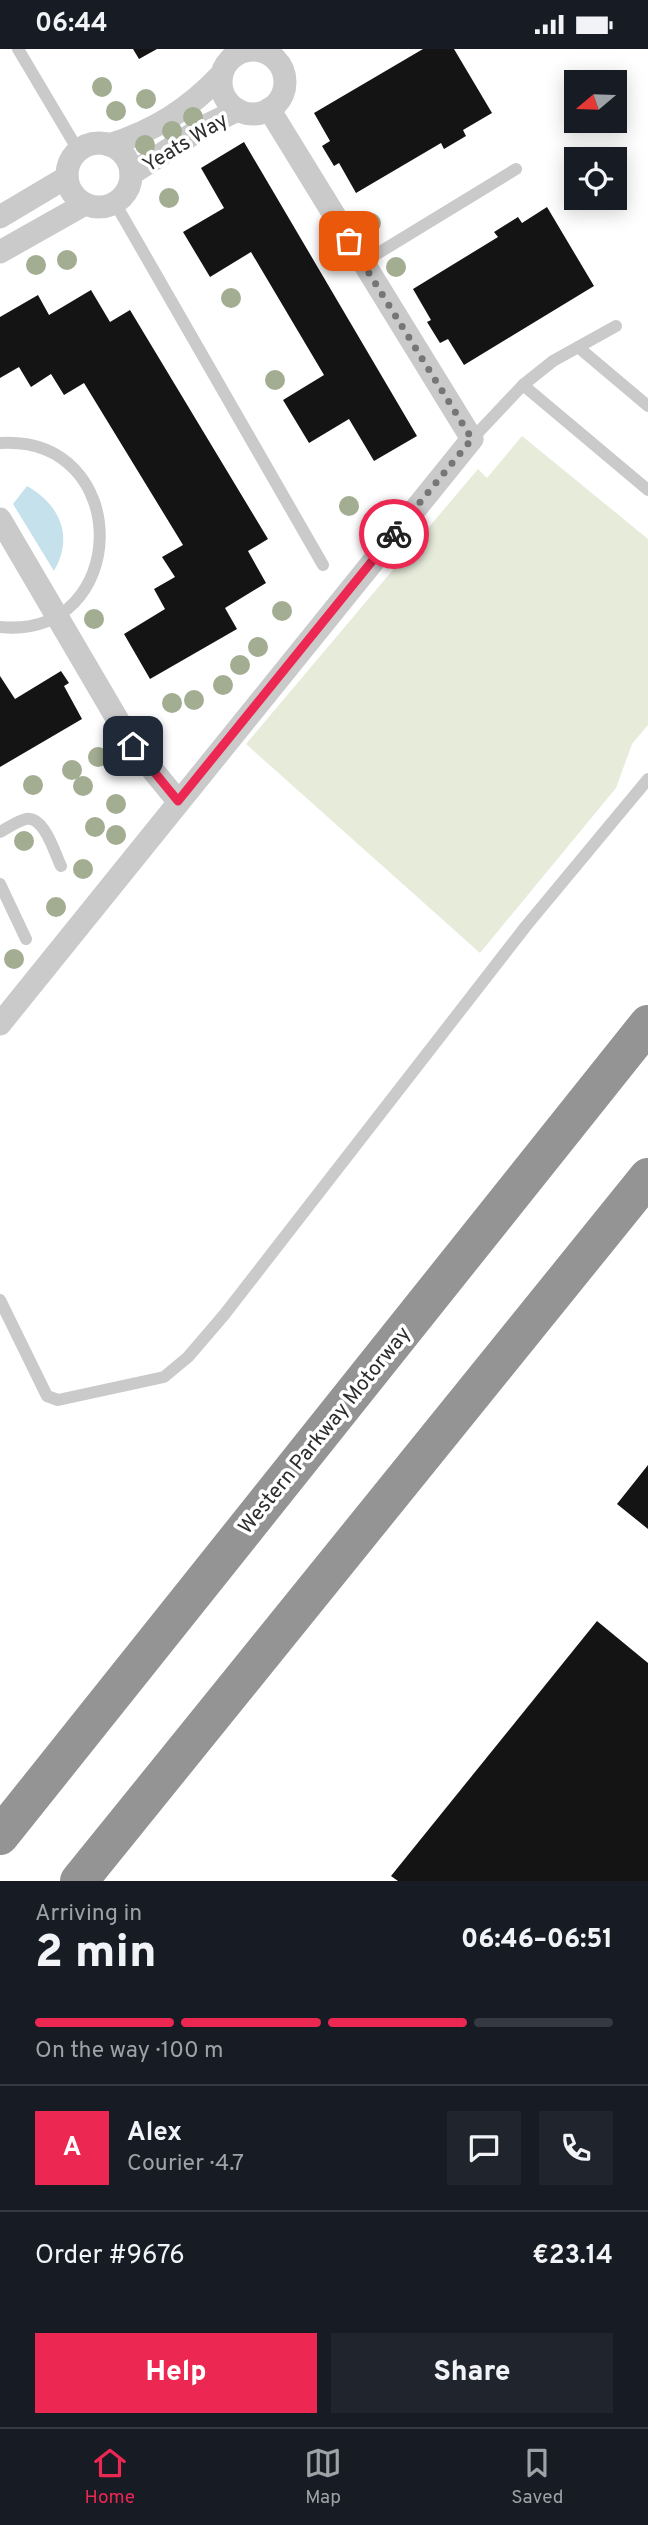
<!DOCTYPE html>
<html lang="en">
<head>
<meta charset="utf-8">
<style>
	:root { --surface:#171b24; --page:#20242c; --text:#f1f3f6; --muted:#9ea1a6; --line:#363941; --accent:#eb2752 }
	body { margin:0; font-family:Overpass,sans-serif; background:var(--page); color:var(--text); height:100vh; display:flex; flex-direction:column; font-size:26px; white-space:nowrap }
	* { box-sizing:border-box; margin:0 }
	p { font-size:23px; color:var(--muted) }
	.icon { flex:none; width:38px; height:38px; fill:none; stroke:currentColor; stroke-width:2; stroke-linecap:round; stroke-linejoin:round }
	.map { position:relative; height:1832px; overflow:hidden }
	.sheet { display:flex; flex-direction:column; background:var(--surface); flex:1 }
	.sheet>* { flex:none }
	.needle { width:46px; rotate:251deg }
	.tools { position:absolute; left:564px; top:21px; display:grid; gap:14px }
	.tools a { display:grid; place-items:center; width:63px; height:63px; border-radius:0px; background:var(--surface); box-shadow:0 4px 18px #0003; font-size:35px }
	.pin { position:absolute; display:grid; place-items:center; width:60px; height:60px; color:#fff; margin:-30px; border-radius:14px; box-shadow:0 4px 10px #0006 }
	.courier { position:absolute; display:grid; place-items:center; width:70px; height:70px; margin:-35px; border:5px solid #eb2752; border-radius:50%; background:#fff; color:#222; box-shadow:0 2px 9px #0007 }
	.summary em { font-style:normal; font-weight:800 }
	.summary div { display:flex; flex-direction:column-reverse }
	.summary { display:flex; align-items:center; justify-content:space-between; height:119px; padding:0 35px }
	h1 { font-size:46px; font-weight:800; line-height:52px }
	.bar { display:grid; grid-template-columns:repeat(4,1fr); gap:10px 7px; align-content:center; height:84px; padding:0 35px }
	.bar i { height:9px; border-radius:5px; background:var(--line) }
	.bar .selected { background:var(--accent) }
	.bar p { grid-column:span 4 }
	.line { display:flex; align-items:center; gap:18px; padding:0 35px; border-top:2px solid var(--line) }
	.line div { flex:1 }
	.round { display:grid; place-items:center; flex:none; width:74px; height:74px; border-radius:0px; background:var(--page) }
	.button { display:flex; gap:14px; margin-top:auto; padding:14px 35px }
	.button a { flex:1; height:80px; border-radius:0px; background:var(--accent); color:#fff; font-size:28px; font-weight:800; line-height:80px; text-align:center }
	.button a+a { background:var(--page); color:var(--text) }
	.status { display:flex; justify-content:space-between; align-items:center; height:49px; padding:0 35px; background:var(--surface); direction:ltr }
	.status svg { height:19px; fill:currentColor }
	.dock { display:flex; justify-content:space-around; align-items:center; height:98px; border-top:2px solid var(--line); background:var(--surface); font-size:19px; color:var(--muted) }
	.dock a { display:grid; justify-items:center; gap:4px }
	.dock .selected { color:var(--accent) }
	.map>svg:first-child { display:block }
</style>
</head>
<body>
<div class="status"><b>06:44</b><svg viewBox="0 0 49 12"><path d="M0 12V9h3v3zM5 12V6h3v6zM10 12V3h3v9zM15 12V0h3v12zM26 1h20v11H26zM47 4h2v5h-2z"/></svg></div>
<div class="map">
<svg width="648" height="1832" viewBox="0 0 648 1832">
	<rect width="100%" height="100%" fill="#fff"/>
	<path fill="#e6ebda" d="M522,387L648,490V676L632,695L616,739L480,904L246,695L478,420L487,429Z"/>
	<path fill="#c5e2ec" d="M27,437C60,456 74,487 54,522L13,455Z"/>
	<g fill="#141414">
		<path d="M133,0H157L139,10Z"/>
		<path d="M423,0H454L492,64L463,81L466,87L444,100L441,94L356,144L339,114L334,117L322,97L330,92L314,64Z"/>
		<path d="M244,93L417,387L374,412L349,370L309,394L283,351L324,326L251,203L210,228L183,183L224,159L201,119Z"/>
		<path d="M547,158L594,237L464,316L448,290L440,294L427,273L431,271L413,240L498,188L494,183L518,168L522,174Z"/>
		<path d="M91,241L110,273L130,261L268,490L248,502L266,534L225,559L237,580L150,630L124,585L165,560L154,540L175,528L162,508L183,496L84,334L64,346L51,325L31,338L19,318L0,329V268L38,246L49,266Z"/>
		<path d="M61,622L69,634L64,637L82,670L0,718V627L15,650Z"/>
		<path d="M648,1416V1480L617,1455Z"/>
		<path d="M597,1572L648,1614V1832H398L391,1827Z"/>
	</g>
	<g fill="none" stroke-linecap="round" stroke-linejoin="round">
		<g stroke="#cacaca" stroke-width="12">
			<path d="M18,0L78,101"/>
			<path d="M115,154L323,516"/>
			<path d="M362,214L516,120"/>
			<path d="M578,298L648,357"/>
			<path d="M523,336L553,312L616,277"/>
			<path d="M472,390L523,336L648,441"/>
			<path d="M0,394C135,386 131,591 0,578"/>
			<path d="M0,783C8,779 17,772 26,770C44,766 55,805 61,817"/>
			<path d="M0,835L26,890"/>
			<path d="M0,1251L47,1347L58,1351L164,1328L188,1308L224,1266L526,877L648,730"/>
		</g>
		<g stroke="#cacaca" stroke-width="23">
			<circle cx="253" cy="33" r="32"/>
			<circle cx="99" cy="126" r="32"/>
			<path d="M109,96C154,82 189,60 221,26"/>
			<path d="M131,125L205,77L238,61"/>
			<path d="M0,168L67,128"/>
			<path d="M0,203L85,155"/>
			<path d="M0,470L133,697L178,752"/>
			<path d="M0,975L472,390L269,60"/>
		</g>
		<g stroke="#949494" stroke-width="38">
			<path d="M0,1787L648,975"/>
			<path d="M79,1832L648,1128"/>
		</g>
	</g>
	<g fill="#a3ad92">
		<circle cx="102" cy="38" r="10"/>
		<circle cx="146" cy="50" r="10"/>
		<circle cx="116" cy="62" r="10"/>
		<circle cx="193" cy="68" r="10"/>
		<circle cx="172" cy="82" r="10"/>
		<circle cx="145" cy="96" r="10"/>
		<circle cx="169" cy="149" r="10"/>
		<circle cx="371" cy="174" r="10"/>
		<circle cx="67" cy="211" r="10"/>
		<circle cx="36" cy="216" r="10"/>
		<circle cx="396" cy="218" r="10"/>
		<circle cx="231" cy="249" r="10"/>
		<circle cx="275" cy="331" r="10"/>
		<circle cx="349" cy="457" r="10"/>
		<circle cx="282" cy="562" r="10"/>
		<circle cx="94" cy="570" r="10"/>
		<circle cx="258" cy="598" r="10"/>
		<circle cx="240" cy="616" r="10"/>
		<circle cx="223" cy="636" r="10"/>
		<circle cx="194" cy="651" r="10"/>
		<circle cx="172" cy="654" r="10"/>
		<circle cx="98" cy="708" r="10"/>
		<circle cx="72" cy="721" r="10"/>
		<circle cx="33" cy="736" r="10"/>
		<circle cx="83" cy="737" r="10"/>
		<circle cx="116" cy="755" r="10"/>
		<circle cx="95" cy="778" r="10"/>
		<circle cx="116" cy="786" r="10"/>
		<circle cx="24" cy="792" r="10"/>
		<circle cx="83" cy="820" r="10"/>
		<circle cx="56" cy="858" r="10"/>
		<circle cx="14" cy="910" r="10"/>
	</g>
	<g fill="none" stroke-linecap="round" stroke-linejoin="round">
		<path stroke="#767676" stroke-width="7" stroke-dasharray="0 12.6" d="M349,192L472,390L394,485"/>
		<path stroke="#eb2752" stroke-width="9" d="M133,697L178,752L394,485"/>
	</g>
	<g text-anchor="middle" stroke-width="7" stroke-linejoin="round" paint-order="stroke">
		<g font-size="21" fill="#2d2d2d" stroke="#fff">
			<text transform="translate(185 93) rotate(-31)" y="7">Yeats Way</text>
			<text transform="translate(324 1381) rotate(-51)" y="7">Western Parkway Motorway</text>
		</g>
	</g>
</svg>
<div class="tools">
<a><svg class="needle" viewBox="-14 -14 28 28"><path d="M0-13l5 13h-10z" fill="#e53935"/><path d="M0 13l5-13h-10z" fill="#9ea1a6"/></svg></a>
<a><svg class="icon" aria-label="locate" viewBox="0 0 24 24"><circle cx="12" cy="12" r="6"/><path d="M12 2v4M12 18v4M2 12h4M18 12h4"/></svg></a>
</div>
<div class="pin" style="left:349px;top:192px;background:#ea580c"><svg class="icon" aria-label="bag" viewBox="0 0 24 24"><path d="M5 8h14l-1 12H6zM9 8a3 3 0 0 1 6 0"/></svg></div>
<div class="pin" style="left:133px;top:697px;background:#1f2937"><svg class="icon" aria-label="home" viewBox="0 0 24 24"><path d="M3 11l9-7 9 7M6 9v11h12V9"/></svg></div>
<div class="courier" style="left:394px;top:485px"><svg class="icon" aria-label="bike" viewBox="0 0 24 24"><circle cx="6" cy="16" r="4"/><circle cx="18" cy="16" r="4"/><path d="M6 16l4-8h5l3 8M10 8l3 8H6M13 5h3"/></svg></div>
</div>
<section class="sheet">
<div class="summary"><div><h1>2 min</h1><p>Arriving in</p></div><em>06:46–06:51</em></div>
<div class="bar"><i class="selected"></i><i class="selected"></i><i class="selected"></i><i></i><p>On the way · 100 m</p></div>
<div class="line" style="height:126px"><b class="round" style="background:var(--accent);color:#fff">A</b><div><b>Alex</b><p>Courier · 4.7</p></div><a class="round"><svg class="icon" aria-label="chat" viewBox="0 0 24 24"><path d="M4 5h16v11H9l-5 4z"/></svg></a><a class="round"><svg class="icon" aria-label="phone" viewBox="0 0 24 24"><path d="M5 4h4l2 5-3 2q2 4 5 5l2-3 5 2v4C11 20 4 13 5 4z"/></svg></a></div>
<div class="line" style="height:91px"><div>Order #9676</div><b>€23.14</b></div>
<div class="button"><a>Help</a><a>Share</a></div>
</section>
<nav class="dock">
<a class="selected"><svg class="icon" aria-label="home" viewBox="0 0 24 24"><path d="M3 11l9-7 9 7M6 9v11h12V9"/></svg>Home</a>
<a><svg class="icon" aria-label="map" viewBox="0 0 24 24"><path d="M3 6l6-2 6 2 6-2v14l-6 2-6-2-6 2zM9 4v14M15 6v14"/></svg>Map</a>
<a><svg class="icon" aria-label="saved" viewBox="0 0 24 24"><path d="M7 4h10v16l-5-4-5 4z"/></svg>Saved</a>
</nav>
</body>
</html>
